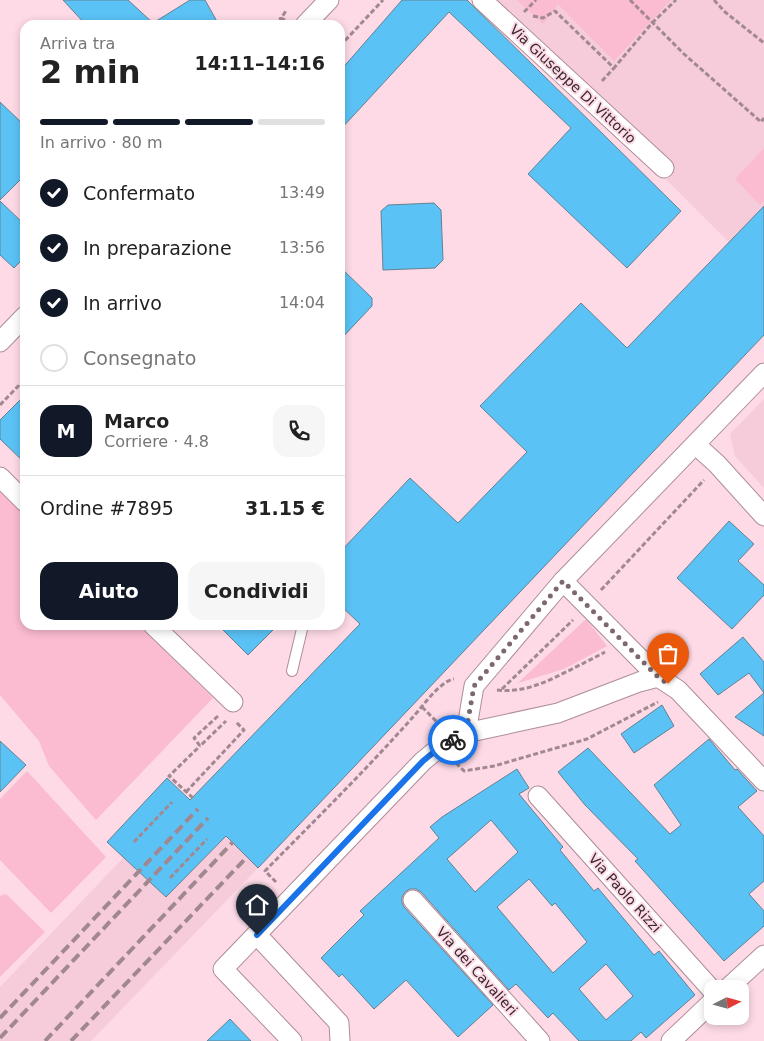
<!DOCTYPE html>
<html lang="it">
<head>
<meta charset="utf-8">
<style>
	:root { --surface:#fff; --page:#f6f6f6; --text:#222; --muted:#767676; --line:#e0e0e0; --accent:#111827 }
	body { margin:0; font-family:"DejaVu Sans",sans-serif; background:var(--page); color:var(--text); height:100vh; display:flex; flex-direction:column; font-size:19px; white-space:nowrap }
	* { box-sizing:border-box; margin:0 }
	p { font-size:16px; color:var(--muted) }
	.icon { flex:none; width:28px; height:28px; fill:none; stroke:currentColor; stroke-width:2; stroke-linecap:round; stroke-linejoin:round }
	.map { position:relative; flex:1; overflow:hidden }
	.details { position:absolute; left:20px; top:20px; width:325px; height:610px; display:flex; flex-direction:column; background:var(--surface); border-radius:15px; box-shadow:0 2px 8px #0003 }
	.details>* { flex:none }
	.needle { width:32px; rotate:84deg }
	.fabs { position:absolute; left:704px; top:980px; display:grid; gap:10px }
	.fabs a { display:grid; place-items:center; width:45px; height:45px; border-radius:10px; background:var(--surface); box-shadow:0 2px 8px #0003; font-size:25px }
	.pin { position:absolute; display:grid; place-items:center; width:42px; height:42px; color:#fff; margin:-51px -21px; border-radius:50% 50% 50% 0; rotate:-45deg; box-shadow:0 0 5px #0007 }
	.pin .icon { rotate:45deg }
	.courier { position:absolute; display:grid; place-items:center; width:50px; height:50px; margin:-25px; border:4px solid #1a73e8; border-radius:50%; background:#fff; color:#222; box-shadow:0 1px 6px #0007 }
	.overview em { font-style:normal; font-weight:600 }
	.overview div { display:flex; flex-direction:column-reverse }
	.overview { display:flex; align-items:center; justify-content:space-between; height:85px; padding:0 20px }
	h1 { font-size:32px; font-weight:600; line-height:38px }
	.bar { display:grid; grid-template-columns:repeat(4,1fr); gap:8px 5px; align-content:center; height:60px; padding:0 20px }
	.bar i { height:6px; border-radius:4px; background:var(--line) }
	.bar .active { background:var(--accent) }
	.bar p { grid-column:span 4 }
	.line { display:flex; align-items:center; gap:12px; padding:0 20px; border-top:1px solid var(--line) }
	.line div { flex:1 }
	.round { display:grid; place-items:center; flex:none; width:52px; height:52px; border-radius:15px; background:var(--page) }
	ol { padding:0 20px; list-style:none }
	li { display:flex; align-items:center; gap:15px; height:55px }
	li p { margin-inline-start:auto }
	li .icon { padding:5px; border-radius:50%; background:var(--accent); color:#fff; stroke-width:4 }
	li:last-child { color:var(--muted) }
	li i { width:28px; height:28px; border:2px solid var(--line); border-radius:50% }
	.primary-button { display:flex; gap:10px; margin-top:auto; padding:10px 20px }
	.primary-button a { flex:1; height:58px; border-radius:15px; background:var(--accent); color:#fff; font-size:20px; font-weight:600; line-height:58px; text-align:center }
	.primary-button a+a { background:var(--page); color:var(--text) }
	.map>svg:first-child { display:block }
</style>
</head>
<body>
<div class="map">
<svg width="764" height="1041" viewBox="0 0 764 1041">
	<rect width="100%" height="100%" fill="#fddae6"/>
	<g fill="#f7ccda">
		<path d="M485,0H764V335L258,868L91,1041H0V987L123,858L107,842L167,778L190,800L729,242Z"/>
		<path d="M764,399V488L735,456L730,434Z"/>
	</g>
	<g fill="#fbbbd1">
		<path d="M517,0H671L614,61L558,4L543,24Z"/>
		<path d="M764,148V201L760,205L735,179Z"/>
		<path d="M0,489L25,514V625H138L213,698L96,820L49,766L39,741L0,695Z"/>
		<path d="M586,619L607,646L564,669L518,683Z"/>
		<path d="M27,771L106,857L51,913L0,860V799Z"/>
		<path d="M6,894L45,932L0,977V896Z"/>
	</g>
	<g fill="#5bc2f6" stroke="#648191" fill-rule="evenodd">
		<path d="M63,0H128L153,23L190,0H205L219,25H86Z"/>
		<path d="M402,0H467L681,211L627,268L528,174L571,128L449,12L340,130V71Z"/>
		<path d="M0,102L25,126V175L0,200Z"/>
		<path d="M0,201L25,225V257L14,268L0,255Z"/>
		<path d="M434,203L441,210L443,260L435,268L383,270L381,211L388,205Z"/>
		<path d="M764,206V335L258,868L226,836L166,897L107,842L167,778L190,800L360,624L340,605V552L410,478L458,523L527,452L480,406L581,303L627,348Z"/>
		<path d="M340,267L372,298V306L340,340Z"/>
		<path d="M25,395V463L0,439V420Z"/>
		<path d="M729,521L754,544L738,561L764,585V595L732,629L677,578Z"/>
		<path d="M218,625H278L248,655Z"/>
		<path d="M743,637L764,662V693L749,673L718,695L700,674Z"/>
		<path d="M764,693V736L735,717Z"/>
		<path d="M662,705L674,726L634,753L621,734Z"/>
		<path d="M709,739L735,770L737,769L757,791L738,807L764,836V881L749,894L764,911V926L724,961L635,861L638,859L585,805L558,772L588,748L670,834L681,825L654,785Z"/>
		<path d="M0,741L26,765L0,792Z"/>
		<path d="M517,769L529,788L519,794L563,847L560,850L594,891L598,888L654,955L659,951L695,995L646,1038L641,1032L631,1041H579L553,1013L548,1018L516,984L509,990L421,892L416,889H410L405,892L402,897V903L404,907L493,1005L458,1037L406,980L374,1009L342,974L339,977L321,958L364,915L360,911L439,838L430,827L442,817ZM491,820L518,852L475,892L447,859ZM529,879L552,906L555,903L587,942L553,973L497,907ZM606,964L633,996L606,1020L579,989Z"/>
		<path d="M230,1019L251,1041H207Z"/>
	</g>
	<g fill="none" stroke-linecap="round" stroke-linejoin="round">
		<g stroke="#ae8d98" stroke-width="12">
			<path id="service" d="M292,671L303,625"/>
		</g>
		<g stroke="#ae8d98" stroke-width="21">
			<g id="minor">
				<path d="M482,0L664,168"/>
				<path d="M305,25L329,0"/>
				<path d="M0,342L25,316"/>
				<path d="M696,445L717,464L764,516"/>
				<path d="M0,477L25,502"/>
				<path d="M563,581L764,373"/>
				<path d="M153,625L233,702"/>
				<path d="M658,677L639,682L558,713L466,733L474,686L563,581L658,677L678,690L764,781"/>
				<path d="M538,796L712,990"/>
				<path d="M413,900L540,1041"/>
				<path d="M257,935L339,1023L340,1041"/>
				<path d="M727,989L764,955"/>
				<path d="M292,1041L223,969L423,761L440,747L466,733"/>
				<path d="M671,1041L712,1002"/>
			</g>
		</g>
		<g stroke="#a28991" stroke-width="3" stroke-dasharray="5 2.5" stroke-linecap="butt">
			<path d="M630,0L684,54L761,122L764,118"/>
			<path d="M714,0L725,12L764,43"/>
			<path d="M524,12L536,0"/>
			<path d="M533,16L543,18L555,11L614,68L652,23L676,0"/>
			<path d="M285,20L281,18L286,11"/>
			<path d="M274,25L281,18"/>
			<path d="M340,46L383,0"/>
			<path d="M602,81L614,68"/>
			<path d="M0,405L25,379"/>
			<path d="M601,590L704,480"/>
			<path d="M502,689L573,620"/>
			<path d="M497,690C529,694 557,676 584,663C591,659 598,656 605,652"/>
			<path d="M422,707L439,724"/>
			<path d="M218,716L194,738L200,746L226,721"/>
			<path d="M456,763L464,771L494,766L587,739L658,702"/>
			<path d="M186,792L244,730L236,722"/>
			<path d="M193,798L169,776L200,746"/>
			<path d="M134,842L172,802"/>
			<path d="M170,878L207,839"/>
			<path d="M276,882L265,871C315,820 366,770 413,717C423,706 440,681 454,679"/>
		</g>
		<use href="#service" stroke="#fff" stroke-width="10"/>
		<use href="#minor" stroke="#fff" stroke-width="19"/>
		<g stroke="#a18890" stroke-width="4" stroke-dasharray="10 5" stroke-linecap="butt">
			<path d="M0,1018L198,809"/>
			<path d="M0,1038L208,818"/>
			<path d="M45,1041L233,842"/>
			<path d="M71,1041L247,857"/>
		</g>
	</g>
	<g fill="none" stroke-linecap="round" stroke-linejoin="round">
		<path stroke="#7c686e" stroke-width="5" stroke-dasharray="0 9" d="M453,740L466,732L474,686L563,581L658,677L668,684"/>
		<path stroke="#1a73e8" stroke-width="6" d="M257,935L423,761L440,747L453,740"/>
	</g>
	<g text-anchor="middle" stroke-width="4" stroke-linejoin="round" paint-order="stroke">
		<g font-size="14" fill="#372a2e" stroke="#fddae6">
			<text transform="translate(573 84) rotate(43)" y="5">Via Giuseppe Di Vittorio</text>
			<text transform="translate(625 893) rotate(48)" y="5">Via Paolo Rizzi</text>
			<text transform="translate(477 971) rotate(48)" y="5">Via dei Cavalieri</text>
		</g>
	</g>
</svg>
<div class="fabs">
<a><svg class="needle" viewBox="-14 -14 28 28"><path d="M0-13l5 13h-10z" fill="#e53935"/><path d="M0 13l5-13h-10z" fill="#767676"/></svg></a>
</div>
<div class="pin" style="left:668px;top:684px;background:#ea580c"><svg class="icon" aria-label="bag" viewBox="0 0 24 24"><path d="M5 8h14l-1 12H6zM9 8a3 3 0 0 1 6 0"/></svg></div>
<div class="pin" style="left:257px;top:935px;background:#1f2937"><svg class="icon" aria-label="home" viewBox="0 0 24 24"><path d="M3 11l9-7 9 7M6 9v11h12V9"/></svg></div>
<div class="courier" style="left:453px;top:740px"><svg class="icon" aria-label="bike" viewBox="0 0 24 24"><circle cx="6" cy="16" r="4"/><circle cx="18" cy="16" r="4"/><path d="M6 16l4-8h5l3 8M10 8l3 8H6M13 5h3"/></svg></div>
<section class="details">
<div class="overview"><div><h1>2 min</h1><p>Arriva tra</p></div><em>14:11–14:16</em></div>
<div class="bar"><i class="active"></i><i class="active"></i><i class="active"></i><i></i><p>In arrivo · 80 m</p></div>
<ol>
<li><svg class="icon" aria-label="check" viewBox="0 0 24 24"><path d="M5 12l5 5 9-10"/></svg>Confermato<p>13:49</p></li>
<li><svg class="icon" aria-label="check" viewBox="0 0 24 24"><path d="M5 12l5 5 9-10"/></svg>In preparazione<p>13:56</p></li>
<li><svg class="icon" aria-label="check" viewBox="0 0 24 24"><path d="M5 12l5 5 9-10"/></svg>In arrivo<p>14:04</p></li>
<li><i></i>Consegnato</li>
</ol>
<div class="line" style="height:90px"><b class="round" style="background:var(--accent);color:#fff">M</b><div><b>Marco</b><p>Corriere · 4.8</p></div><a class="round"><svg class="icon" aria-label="phone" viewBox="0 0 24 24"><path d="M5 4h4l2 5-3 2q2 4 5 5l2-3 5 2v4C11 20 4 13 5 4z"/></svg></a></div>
<div class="line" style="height:65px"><div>Ordine #7895</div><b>31.15 €</b></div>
<div class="primary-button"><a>Aiuto</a><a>Condividi</a></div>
</section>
</div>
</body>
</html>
